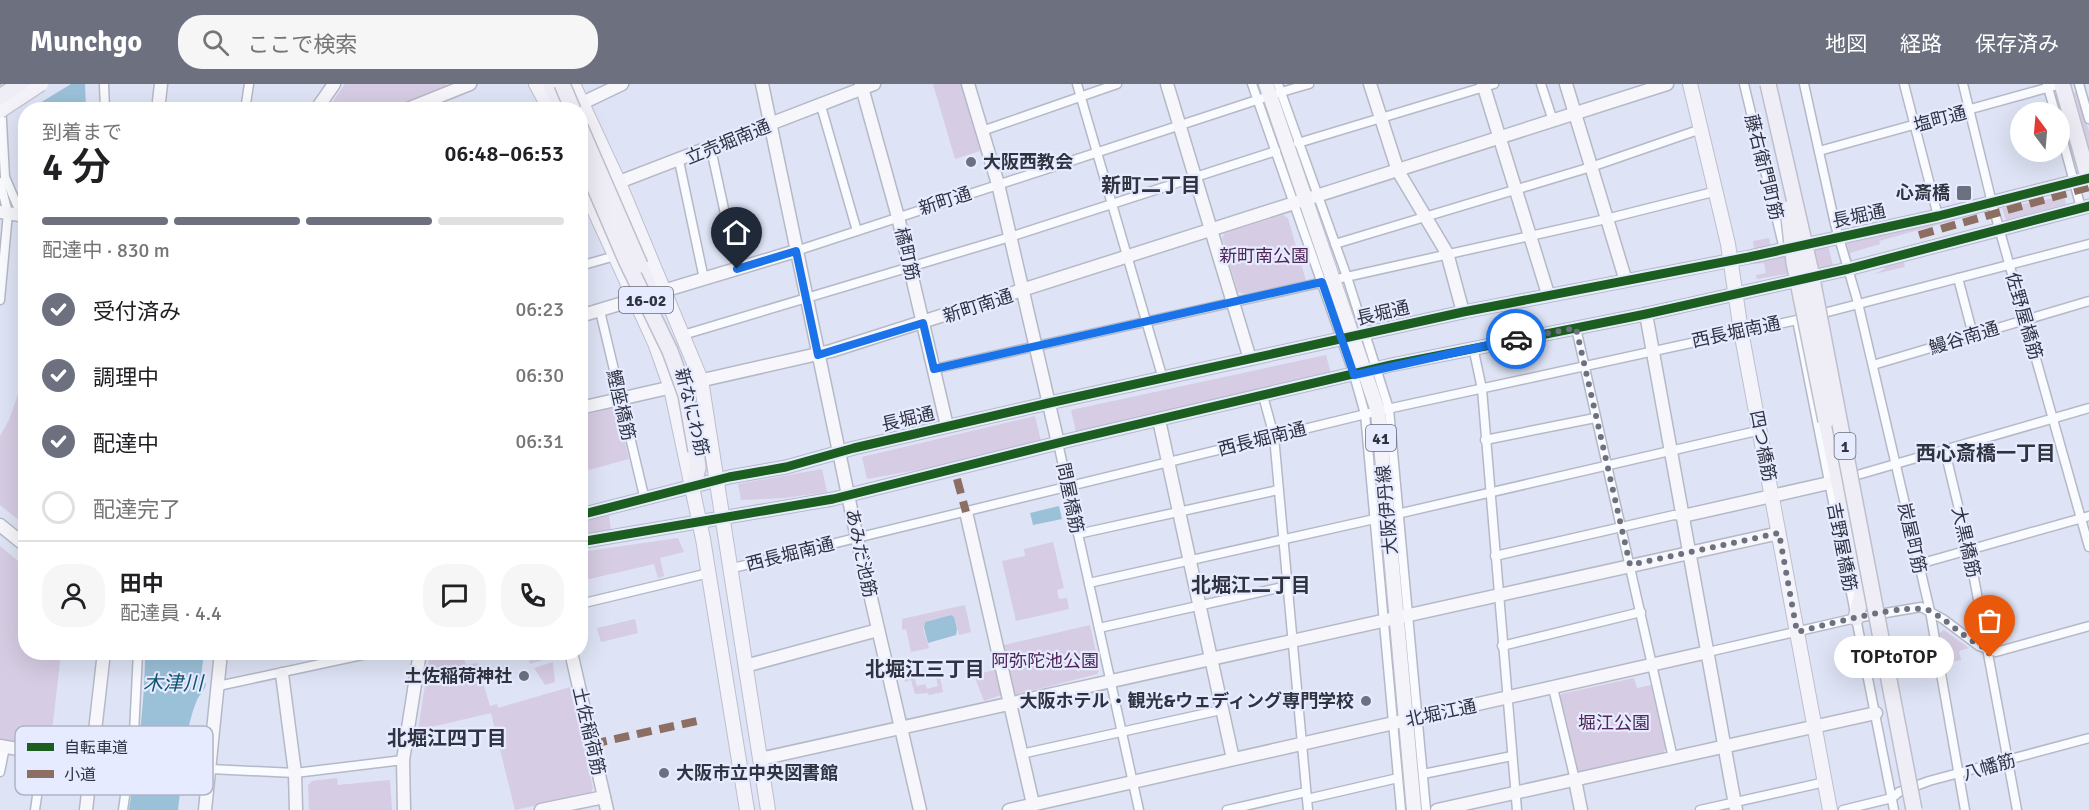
<!DOCTYPE html>
<html lang="ja">
<head>
<meta charset="utf-8">
<style>
	:root { --surface:#fff; --page:#f6f6f6; --text:#202124; --muted:#757577; --line:#e0e0e0; --accent:#6d717f }
	body { margin:0; font-family:Signika,"Noto Sans JP",sans-serif; background:var(--page); color:var(--text); height:100vh; display:flex; flex-direction:column; font-size:22px; white-space:nowrap }
	* { box-sizing:border-box; margin:0 }
	p { font-size:20px; color:var(--muted) }
	.icon { flex:none; width:33px; height:33px; fill:none; stroke:currentColor; stroke-width:2; stroke-linecap:round; stroke-linejoin:round }
	.map { position:relative; flex:1; overflow:hidden }
	.sheet { position:absolute; left:18px; top:18px; width:570px; height:558px; display:flex; flex-direction:column; background:var(--surface); border-radius:24px; box-shadow:0 6px 24px #0002 }
	.sheet>* { flex:none }
	.needle { width:39px; rotate:344deg }
	.buttons { position:absolute; left:2010px; top:18px; display:grid; gap:12px }
	.buttons a { display:grid; place-items:center; width:60px; height:60px; border-radius:50%; background:var(--surface); box-shadow:0 6px 24px #0002; font-size:30px }
	.pin { position:absolute; display:grid; place-items:center; width:51px; height:51px; color:#fff; margin:-62px -26px; border-radius:50% 50% 50% 0; rotate:-45deg; box-shadow:0 0 6px #0007 }
	.pin .icon { rotate:45deg }
	.courier { position:absolute; display:grid; place-items:center; width:60px; height:60px; margin:-30px; border:4px solid #1a73e8; border-radius:50%; background:#fff; color:#222; box-shadow:0 2px 8px #0007 }
	.bubble { position:absolute; height:42px; border-radius:21px; background:var(--surface); box-shadow:0 6px 24px #0002; font-size:20px; font-weight:600; line-height:42px; text-align:center }
	.headline em { font-style:normal; font-weight:600 }
	.headline div { display:flex; flex-direction:column-reverse }
	.headline { display:flex; align-items:center; justify-content:space-between; height:102px; padding:0 24px }
	h1 { font-size:39px; font-weight:600; line-height:45px }
	.bar { display:grid; grid-template-columns:repeat(4,1fr); gap:9px 6px; align-content:center; height:72px; padding:0 24px }
	.bar i { height:8px; border-radius:4px; background:var(--line) }
	.bar .active { background:var(--accent) }
	.bar p { grid-column:span 4 }
	.line { display:flex; align-items:center; gap:15px; padding:0 24px; border-top:2px solid var(--line) }
	.line div { flex:1 }
	.round { display:grid; place-items:center; flex:none; width:63px; height:63px; border-radius:24px; background:var(--page) }
	ol { padding:0 24px; list-style:none }
	li { display:flex; align-items:center; gap:18px; height:66px }
	li p { margin-inline-start:auto }
	li .icon { padding:6px; border-radius:50%; background:var(--accent); color:#fff; stroke-width:4 }
	li:last-child { color:var(--muted) }
	li i { width:33px; height:33px; border:3px solid var(--line); border-radius:50% }
	header { display:flex; align-items:center; gap:36px; box-sizing:border-box; height:84px; padding:0 30px; background:var(--accent); color:#fff }
	header strong { font-size:28px }
	nav { display:flex; gap:33px; margin-inline-start:auto; font-size:21px }
	.search { width:420px; height:54px; background:var(--page); display:flex; align-items:center; gap:15px; box-sizing:border-box; padding:0 21px; border-radius:24px; color:var(--muted); font-size:22px }
	.map>svg:first-child { display:block }
</style>
</head>
<body>
<header>
<strong>Munchgo</strong>
<div class="search"><svg class="icon" aria-label="search" viewBox="0 0 24 24"><circle cx="10" cy="10" r="6"/><path d="M15 15l6 6"/></svg>ここで検索</div>
<nav><a>地図</a><a>経路</a><a>保存済み</a></nav>
</header>
<div class="map">
<svg width="2089" height="726" viewBox="0 0 2089 726">
	<rect width="100%" height="100%" fill="#dee3f5"/>
	<g fill="#d6cce3">
		<path d="M345,0H446L447,3L386,25L327,26Z"/>
		<path d="M933,0H961L980,67L955,75Z"/>
		<path d="M2077,7L2089,47V64L2074,9Z"/>
		<path d="M2057,12L2076,77L2072,78L2054,13Z"/>
		<path d="M2064,112L2066,120L2006,136L2002,124Z"/>
		<path d="M1987,127L1879,157L1880,160L1850,169L1852,177L1849,175L1847,157Z"/>
		<path d="M1283,131L1288,134L1306,197L1245,210L1238,208L1222,154L1225,149Z"/>
		<path d="M1769,154L1771,162L1754,166L1753,157Z"/>
		<path d="M1828,161L1833,182L1757,195L1756,191L1766,189L1764,179L1754,180L1753,178Z"/>
		<path d="M1904,178L1905,183L1874,190L1885,185L1884,183Z"/>
		<path d="M1326,271L1331,290L1076,348L1071,326Z"/>
		<path d="M25,290V441L0,421V352L9,336Z"/>
		<path d="M613,324L617,326L629,375L581,388V332Z"/>
		<path d="M1035,332L1041,357L939,382L867,395L862,373Z"/>
		<path d="M822,385L827,408L785,414L741,416L738,400Z"/>
		<path d="M609,431L611,446L581,451V438Z"/>
		<path d="M678,454L684,468L660,474L664,492L658,494L654,480L581,497V468Z"/>
		<path d="M1053,458L1064,504L1057,506L1059,515L1067,514L1069,525L1016,537L1002,477L1025,472L1024,465Z"/>
		<path d="M0,462L25,483L26,568L61,569L50,664L0,655Z"/>
		<path d="M965,521L971,548L959,551L954,533L951,531L928,537L923,544L929,564L911,568L906,545L902,546V535Z"/>
		<path d="M635,535L638,549L601,558L597,544Z"/>
		<path d="M1090,541L1100,585L1097,590L1015,611L1010,607L1000,562Z"/>
		<path d="M1944,546L1969,564L1959,567L1961,576L1944,580L1938,550Z"/>
		<path d="M430,569H462L466,581L477,579L490,622L497,620L498,624L570,603L593,704L591,709L515,726L491,629L418,646Z"/>
		<path d="M527,569H534L536,573L539,572L538,569H551L553,573L530,580Z"/>
		<path d="M553,578L555,598L545,601L534,584Z"/>
		<path d="M995,586L1001,611L984,617L974,591Z"/>
		<path d="M910,591L911,594L914,593L917,602L925,600L927,605L938,602L936,594L940,593L943,608L929,611L928,609L915,610L911,596L905,598L903,592Z"/>
		<path d="M1634,594L1637,604L1651,601L1666,664L1663,669L1581,688L1577,686L1558,615L1561,610Z"/>
		<path d="M337,694L338,701L390,696L392,726H309L308,701L312,697Z"/>
	</g>
	<g fill="#9bc1d8">
		<path d="M22,0H85L86,25L26,26L25,41Z"/>
		<path d="M1059,422L1062,435L1033,441L1030,429Z"/>
		<path d="M951,531L954,533L957,545L956,551L928,559L924,544L925,538Z"/>
		<path d="M145,569H204L201,593L206,600C204,608 200,610 197,616C184,646 182,693 178,726H129C137,673 145,622 145,569Z"/>
	</g>
	<path fill="#dee3f5" d="M27,0H71L30,25L26,26L22,31L20,4Z"/>
	<g fill="none" stroke-linecap="round" stroke-linejoin="round">
		<g stroke="#b5b9c7" stroke-width="11">
			<g id="street">
				<path d="M0,0L5,93L26,142"/>
				<path d="M104,0L105,26"/>
				<path d="M1077,0L1163,295"/>
				<path d="M1252,0L1354,291L1365,330L1401,726"/>
				<path d="M1278,0L1347,193L1389,325L1426,726"/>
				<path d="M1541,0L1553,37"/>
				<path d="M1744,0L1784,165"/>
				<path d="M1804,0L1835,140L1858,219L1930,527L1965,726"/>
				<path d="M1904,0L1938,132"/>
				<path d="M1963,0L1992,119L2089,463"/>
				<path d="M2047,0L2055,28"/>
				<path d="M2079,0L2089,35"/>
				<path d="M1278,9L1309,0"/>
				<path d="M821,22L857,147"/>
				<path d="M245,26L249,0"/>
				<path d="M2060,46L2081,124"/>
				<path d="M982,47L1117,0"/>
				<path d="M1298,59L1494,0"/>
				<path d="M711,65L737,185"/>
				<path d="M1819,67L2061,0"/>
				<path d="M679,77L704,195"/>
				<path d="M0,98L8,129L0,216"/>
				<path d="M1335,160L1591,83L1701,45"/>
				<path d="M796,167L1263,14"/>
				<path d="M580,182L615,172"/>
				<path d="M1958,194L1973,251"/>
				<path d="M600,227L645,416"/>
				<path d="M1797,236L1894,726"/>
				<path d="M1576,244L1673,674"/>
				<path d="M683,251L1010,153L1276,67"/>
				<path d="M1473,263L1482,305L1517,726"/>
				<path d="M1873,281L2089,217"/>
				<path d="M934,285L1606,135L1717,107"/>
				<path d="M1263,312L1274,352L1308,726"/>
				<path d="M1485,356L1595,334"/>
				<path d="M1058,359L1139,726"/>
				<path d="M1945,367L1969,467L2017,726"/>
				<path d="M1847,394L2089,324"/>
				<path d="M1397,430L1761,346"/>
				<path d="M1078,450L1278,406"/>
				<path d="M1495,472L1674,431L1683,432"/>
				<path d="M1919,480L2089,432"/>
				<path d="M729,485L1378,327L1797,236L2089,160"/>
				<path d="M1089,499L1379,434"/>
				<path d="M580,520L709,489"/>
				<path d="M1099,544L1287,502"/>
				<path d="M1502,562L1641,528"/>
				<path d="M1708,568L1856,534L1921,523L1943,535L1979,562L1996,568L2089,542"/>
				<path d="M218,602L376,568"/>
				<path d="M1553,604L1575,696"/>
				<path d="M1021,670L1221,626"/>
				<path d="M210,685L295,689L403,676"/>
				<path d="M0,688L5,663"/>
				<path d="M1423,690L1512,672"/>
				<path d="M1307,715L1398,694"/>
				<path d="M35,726L43,670"/>
				<path d="M123,726L134,649L138,568"/>
				<path d="M1227,726L1306,708"/>
				<path d="M1700,726L1825,698"/>
				<path d="M1843,726L1892,714L1899,708L1929,697L2089,654"/>
			</g>
		</g>
		<g stroke="#b5b9c7" stroke-width="15">
			<g id="secondary">
				<path d="M762,0L857,454L920,726"/>
				<path d="M861,0L898,133L947,342"/>
				<path d="M968,0L998,100L1058,359"/>
				<path d="M1167,0L1250,275"/>
				<path d="M1370,0L1398,87L1447,169L1463,228"/>
				<path d="M1483,0L1548,210"/>
				<path d="M1566,0L1625,194"/>
				<path d="M574,23L622,0"/>
				<path d="M158,26L161,0"/>
				<path d="M316,26L334,0"/>
				<path d="M405,26L470,0"/>
				<path d="M580,113L874,0"/>
				<path d="M0,128L26,132"/>
				<path d="M1646,230L1736,726"/>
				<path d="M580,232L796,167"/>
				<path d="M580,324L831,267L1667,0"/>
				<path d="M1159,336L1233,675"/>
				<path d="M966,428L1033,720"/>
				<path d="M580,431L729,393L786,383L854,364L1049,319L1463,228L1749,173L1938,132L2088,94"/>
				<path d="M1683,432L1829,399"/>
				<path d="M0,441L26,462"/>
				<path d="M580,458L833,415L1070,356L1391,281L1646,230L1848,185L2089,122"/>
				<path d="M571,568L607,726"/>
				<path d="M745,582L878,546"/>
				<path d="M282,590L295,689L296,726"/>
				<path d="M0,662L92,678"/>
				<path d="M760,675L1779,449"/>
				<path d="M1575,696L1581,726"/>
				<path d="M86,726L104,568"/>
				<path d="M205,726L221,568"/>
				<path d="M404,726L403,676L420,568"/>
				<path d="M541,726L604,713"/>
				<path d="M1009,726L1708,568"/>
				<path d="M1437,726L1876,629"/>
			</g>
		</g>
		<g stroke="#bebfcd" stroke-width="16">
			<g id="primary">
				<path d="M536,0L550,26"/>
				<path d="M573,0L619,99L701,296L768,726"/>
				<path d="M1266,0L1378,327L1414,726"/>
				<path d="M1690,0L1728,160L1741,247L1830,726"/>
				<path d="M580,95L655,259L671,304L703,455L747,726"/>
			</g>
		</g>
		<g stroke="#bebfcd" stroke-width="18">
			<g id="highway">
				<path d="M551,0L562,26"/>
				<path d="M2062,0L2089,96"/>
				<path d="M640,181L652,211"/>
				<path d="M1826,337L1862,508L1856,534"/>
				<path d="M693,403L698,384L696,367"/>
			</g>
		</g>
		<use href="#street" stroke="#fafbfe" stroke-width="8"/>
		<use href="#secondary" stroke="#f7f7fb" stroke-width="12"/>
		<use href="#primary" stroke="#f3f3f9" stroke-width="14"/>
		<use href="#highway" stroke="#efeef6" stroke-width="15"/>
		<g stroke="#bcbdc1" stroke-width="4.5">
			<path id="rail" d="M0,3L4,0"/>
		</g>
		<use href="#rail" stroke="#e6ebff" stroke-width="2" stroke-dasharray="7" stroke-linecap="butt"/>
		<g stroke="#bebfcd" stroke-width="16" stroke-linecap="butt">
			<path id="primary-bridge" d="M0,27L41,0"/>
		</g>
		<g stroke="#bebfcd" stroke-width="18" stroke-linecap="butt">
			<g id="highway-bridge">
				<path d="M562,0L573,26"/>
				<path d="M1768,0L1810,184L1914,726"/>
				<path d="M0,13L20,0"/>
				<path d="M580,43L640,181"/>
				<path d="M580,69L626,176L670,267L686,311L696,367"/>
				<path d="M1788,125L1794,178L1826,337"/>
			</g>
		</g>
		<use href="#primary-bridge" stroke="#f3f3f9" stroke-width="14"/>
		<use href="#highway-bridge" stroke="#efeef6" stroke-width="15"/>
		<g stroke="#8d6e63" stroke-width="8" stroke-dasharray="15 8" stroke-linecap="butt">
			<path d="M1919,151L2089,103"/>
			<path d="M957,395L966,428"/>
			<path d="M592,660L697,637"/>
		</g>
		<g stroke="#e6ebff" stroke-width="13">
			<g id="cycleway">
				<path d="M580,431L729,393L786,383L854,364L1049,319L1463,228L1749,173L1938,132L2089,94"/>
				<path d="M580,458L833,415L1070,356L1391,281L1646,230L1848,185L2089,122"/>
			</g>
		</g>
		<use href="#cycleway" stroke="#1b5e20" stroke-width="9"/>
	</g>
	<g fill="none" stroke-linecap="round" stroke-linejoin="round">
		<path stroke="#6d717f" stroke-width="6" stroke-dasharray="0 10.8" d="M1516,255L1576,244L1630,481L1779,449L1797,548C1821,542 1911,517 1930,527C1951,538 1966,557 1988,565L1990,573"/>
		<path stroke="#1a73e8" stroke-width="8" d="M737,185L796,167L818,271L923,239L934,285L1322,198L1354,291L1516,255"/>
	</g>
	<g fill="#6d717f" stroke="#e6ebff" stroke-width="2">
		<circle cx="971" cy="78" r="6"/>
		<rect x="1956" y="101" width="16" height="16" rx="3"/>
		<circle cx="524" cy="592" r="6"/>
		<circle cx="1366" cy="617" r="6"/>
		<circle cx="664" cy="689" r="6"/>
	</g>
	<g text-anchor="middle" stroke-width="4.5" stroke-linejoin="round" paint-order="stroke">
		<g fill="#e6ebff" stroke="#676a79" stroke-width="1.5">
			<rect x="619" y="203" width="54" height="26" rx="4.5"/>
			<rect x="1366" y="341" width="30" height="26" rx="4.5"/>
			<rect x="1834.5" y="349" width="21" height="26" rx="4.5"/>
		</g>
		<g font-size="16" font-weight="bold" fill="#303340">
			<text x="646" y="222">16-02</text>
			<text x="1381" y="360">41</text>
			<text x="1845" y="368">1</text>
		</g>
		<g font-size="18" fill="#303340" stroke="#e6ebff">
			<text transform="translate(1940 35) rotate(-15)" y="6">塩町通</text>
			<text transform="translate(728 58) rotate(-22)" y="6">立売堀南通</text>
			<text transform="translate(1764 83) rotate(76)" y="6">藤右衛門町筋</text>
			<text transform="translate(945 117) rotate(-18)" y="6">新町通</text>
			<text transform="translate(1859 132) rotate(-12)" y="6">長堀通</text>
			<text transform="translate(907 170) rotate(77)" y="6">橘町筋</text>
			<text transform="translate(978 222) rotate(-18)" y="6">新町南通</text>
			<text transform="translate(1383 229) rotate(-13)" y="6">長堀通</text>
			<text transform="translate(2024 232) rotate(74)" y="6">佐野屋橋筋</text>
			<text transform="translate(1736 248) rotate(-12)" y="6">西長堀南通</text>
			<text transform="translate(1964 254) rotate(-17)" y="6">鰻谷南通</text>
			<text transform="translate(621 321) rotate(77)" y="6">鰹座橋筋</text>
			<text transform="translate(692 328) rotate(76)" y="6">新なにわ筋</text>
			<text transform="translate(908 335) rotate(-13)" y="6">長堀通</text>
			<text transform="translate(1262 355) rotate(-14)" y="6">西長堀南通</text>
			<text transform="translate(1763 362) rotate(79)" y="6">四つ橋筋</text>
			<text transform="translate(1070 414) rotate(78)" y="6">問屋橋筋</text>
			<text transform="translate(1387 426) rotate(-95)" y="6">大阪伊丹線</text>
			<text transform="translate(1912 454) rotate(77)" y="6">炭屋町筋</text>
			<text transform="translate(1966 458) rotate(77)" y="6">大黒橋筋</text>
			<text transform="translate(1842 463) rotate(79)" y="6">吉野屋橋筋</text>
			<text transform="translate(861 469) rotate(78)" y="6">あみだ池筋</text>
			<text transform="translate(790 470) rotate(-14)" y="6">西長堀南通</text>
			<text transform="translate(1441 629) rotate(-12)" y="6">北堀江通</text>
			<text transform="translate(589 647) rotate(77)" y="6">土佐稲荷筋</text>
			<text transform="translate(1989 683) rotate(-16)" y="6">八幡筋</text>
		</g>
		<g font-size="18" font-weight="bold" fill="#303340" stroke="#e6ebff" text-anchor="end">
			<text x="983" y="84" text-anchor="start">大阪西教会</text>
			<text x="1950" y="115">心斎橋</text>
			<text x="512" y="598">土佐稲荷神社</text>
			<text x="1354" y="623">大阪ホテル・観光&amp;ウェディング専門学校</text>
			<text x="676" y="695" text-anchor="start">大阪市立中央図書館</text>
		</g>
		<g font-size="18" fill="#4f2658" stroke="#e6ebff">
			<text x="1264" y="178">新町南公園</text>
			<text x="1045" y="583">阿弥陀池公園</text>
			<text x="1614" y="645">堀江公園</text>
		</g>
		<g font-size="20" font-weight="bold" fill="#303340" stroke="#e6ebff">
			<text x="1151" y="108">新町二丁目</text>
			<text x="1986" y="376">西心斎橋一丁目</text>
			<text x="1251" y="508">北堀江二丁目</text>
			<text x="925" y="592">北堀江三丁目</text>
			<text x="447" y="661">北堀江四丁目</text>
		</g>
		<g font-size="20" font-style="italic" fill="#0f556f" stroke="#e6ebff">
			<text x="173" y="606">木津川</text>
		</g>
	</g>
	<rect x="15" y="642" width="198" height="69" rx="9" fill="#e6ebff" stroke="#afb4c6" stroke-width="1.5"/>
	<rect x="27" y="659" width="27" height="8" fill="#1b5e20"/>
	<rect x="27" y="686" width="27" height="8" fill="#8d6e63"/>
	<g font-size="16" fill="#303340">
		<text x="64" y="669">自転車道</text>
		<text x="64" y="696">小道</text>
	</g>
</svg>
<div class="buttons">
<a><svg class="needle" viewBox="-14 -14 28 28"><path d="M0-13l5 13h-10z" fill="#e53935"/><path d="M0 13l5-13h-10z" fill="#757577"/></svg></a>
</div>
<div class="pin" style="left:1990px;top:573px;background:#ea580c"><svg class="icon" aria-label="bag" viewBox="0 0 24 24"><path d="M5 8h14l-1 12H6zM9 8a3 3 0 0 1 6 0"/></svg></div>
<div class="pin" style="left:737px;top:185px;background:#1f2937"><svg class="icon" aria-label="home" viewBox="0 0 24 24"><path d="M3 11l9-7 9 7M6 9v11h12V9"/></svg></div>
<div class="courier" style="left:1516px;top:255px"><svg class="icon" aria-label="car" viewBox="0 0 24 24"><path d="M5 17H2v-5l4-1 3-4h7l3 4 3 1v5h-3M9 17h6M6 11h13"/><circle cx="7" cy="17" r="2"/><circle cx="17" cy="17" r="2"/></svg></div>
<div class="bubble" style="left:1834px;top:552px;width:120px">TOPtoTOP</div>
<section class="sheet">
<div class="headline"><div><h1>4 分</h1><p>到着まで</p></div><em>06:48–06:53</em></div>
<div class="bar"><i class="active"></i><i class="active"></i><i class="active"></i><i></i><p>配達中 · 830 m</p></div>
<ol>
<li><svg class="icon" aria-label="check" viewBox="0 0 24 24"><path d="M5 12l5 5 9-10"/></svg>受付済み<p>06:23</p></li>
<li><svg class="icon" aria-label="check" viewBox="0 0 24 24"><path d="M5 12l5 5 9-10"/></svg>調理中<p>06:30</p></li>
<li><svg class="icon" aria-label="check" viewBox="0 0 24 24"><path d="M5 12l5 5 9-10"/></svg>配達中<p>06:31</p></li>
<li><i></i>配達完了</li>
</ol>
<div class="line" style="height:108px"><a class="round"><svg class="icon" aria-label="person" viewBox="0 0 24 24"><circle cx="12" cy="8" r="4"/><path d="M4 21q1-7 8-7t8 7"/></svg></a><div><b>田中</b><p>配達員 · 4.4</p></div><a class="round"><svg class="icon" aria-label="chat" viewBox="0 0 24 24"><path d="M4 5h16v11H9l-5 4z"/></svg></a><a class="round"><svg class="icon" aria-label="phone" viewBox="0 0 24 24"><path d="M5 4h4l2 5-3 2q2 4 5 5l2-3 5 2v4C11 20 4 13 5 4z"/></svg></a></div>
</section>
</div>
</body>
</html>
